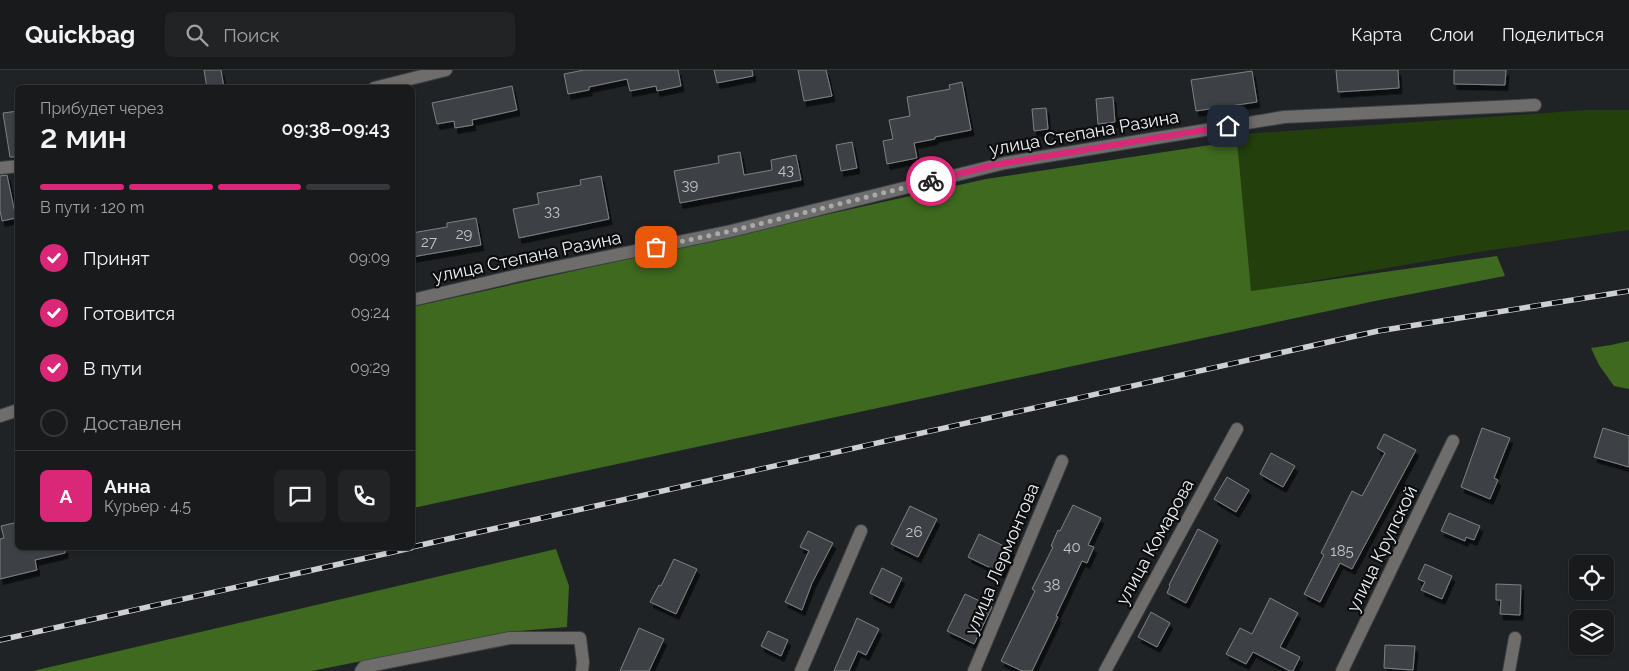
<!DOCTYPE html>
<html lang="ru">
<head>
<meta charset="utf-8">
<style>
	:root { --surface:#181a1c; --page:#212325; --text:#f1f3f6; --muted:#9fa1a3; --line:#36383b; --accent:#db2777 }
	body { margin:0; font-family:Raleway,sans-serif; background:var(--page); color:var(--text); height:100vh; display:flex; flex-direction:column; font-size:19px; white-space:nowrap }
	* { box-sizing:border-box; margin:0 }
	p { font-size:16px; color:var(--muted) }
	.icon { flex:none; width:28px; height:28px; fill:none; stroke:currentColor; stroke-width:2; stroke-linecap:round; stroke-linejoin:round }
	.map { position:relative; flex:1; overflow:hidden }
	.panel { position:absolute; left:15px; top:15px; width:400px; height:465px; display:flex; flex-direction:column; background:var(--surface); border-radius:8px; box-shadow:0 1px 4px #0004,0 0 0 1px var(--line) }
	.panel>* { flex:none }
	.controls { position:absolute; left:1569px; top:485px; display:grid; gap:10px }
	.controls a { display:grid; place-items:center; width:45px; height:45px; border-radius:8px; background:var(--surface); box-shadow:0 1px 4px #0004,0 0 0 1px var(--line); font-size:25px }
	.pin { position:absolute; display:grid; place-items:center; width:42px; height:42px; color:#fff; margin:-21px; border-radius:10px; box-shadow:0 2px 8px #0006 }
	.courier { position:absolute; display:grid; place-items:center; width:50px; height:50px; margin:-25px; border:4px solid #db2777; border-radius:50%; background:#fff; color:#222; box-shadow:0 1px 6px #0007 }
	.overview em { font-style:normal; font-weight:600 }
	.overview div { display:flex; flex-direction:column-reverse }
	.overview { display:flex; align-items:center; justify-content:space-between; height:85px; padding:0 25px }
	h1 { font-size:32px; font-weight:600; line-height:38px }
	.bar { display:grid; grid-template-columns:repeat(4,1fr); gap:8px 5px; align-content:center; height:60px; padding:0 25px }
	.bar i { height:6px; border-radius:4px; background:var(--line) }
	.bar .selected { background:var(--accent) }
	.bar p { grid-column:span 4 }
	.line { display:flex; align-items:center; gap:12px; padding:0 25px; border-top:1px solid var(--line) }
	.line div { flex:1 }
	.round { display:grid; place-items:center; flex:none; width:52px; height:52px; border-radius:8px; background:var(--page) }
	ol { padding:0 25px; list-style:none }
	li { display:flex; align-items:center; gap:15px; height:55px }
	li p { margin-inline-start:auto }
	li .icon { padding:5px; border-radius:50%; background:var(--accent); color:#fff; stroke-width:4 }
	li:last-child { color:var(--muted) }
	li i { width:28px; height:28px; border:2px solid var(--line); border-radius:50% }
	header { display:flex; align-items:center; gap:30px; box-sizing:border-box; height:70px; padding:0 25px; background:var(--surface); border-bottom:1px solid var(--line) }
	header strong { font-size:24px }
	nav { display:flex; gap:28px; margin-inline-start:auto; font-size:18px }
	.search { width:350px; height:45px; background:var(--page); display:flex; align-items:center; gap:12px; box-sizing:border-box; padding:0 18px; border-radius:8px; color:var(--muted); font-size:19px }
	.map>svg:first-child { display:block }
</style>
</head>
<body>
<header>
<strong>Quickbag</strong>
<div class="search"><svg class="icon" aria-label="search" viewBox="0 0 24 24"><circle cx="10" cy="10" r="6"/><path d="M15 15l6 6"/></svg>Поиск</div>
<nav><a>Карта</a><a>Слои</a><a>Поделиться</a></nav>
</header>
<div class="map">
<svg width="1629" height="601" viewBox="0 0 1629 601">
	<defs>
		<filter id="shadow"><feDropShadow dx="3" dy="5.5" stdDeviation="0" flood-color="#0009"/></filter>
	</defs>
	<rect width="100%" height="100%" fill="#202326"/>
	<path fill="#233f0c" d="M1587,40H1629V160L1484,181L1238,224L1227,81L1230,65Z"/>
	<g fill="#3e691e">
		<path d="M1237,71L1251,221L1497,186L1505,206L1375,231L413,438L412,237L986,109Z"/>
		<path d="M1629,271V319L1614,316L1599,295L1591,278L1611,275Z"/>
		<path d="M556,479L569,516L567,557L507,562L312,601H33Z"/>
	</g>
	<g fill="#3d4144" stroke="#7d8185" filter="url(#shadow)">
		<path d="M204,0H221L224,18H207Z"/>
		<path d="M584,0H678L681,16L657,21L656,16L630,21L627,9L589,17V20L568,24L564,4Z"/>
		<path d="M714,0H752L753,6L717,13Z"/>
		<path d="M798,0H826L832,26L804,31Z"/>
		<path d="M1336,0H1398L1399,18L1338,22Z"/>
		<path d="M1454,0H1506L1505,15L1454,14Z"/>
		<path d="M1252,1L1257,32L1196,41L1191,10Z"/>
		<path d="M962,12L971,60L935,67V69L914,73L917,88L887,94L883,71L893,69L889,50L910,46L907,27L950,19L949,15Z"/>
		<path d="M512,16L517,40L472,50L473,55L455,58L454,51L437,54L432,33Z"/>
		<path d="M1113,27L1115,52L1098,54L1096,29Z"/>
		<path d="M1046,38L1048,59L1034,61L1032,39Z"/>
		<path d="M18,41V87H10L3,43Z"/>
		<path d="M852,72L857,98L841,101L836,75Z"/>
		<path d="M740,82L744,105L772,100L771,90L796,85L801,110L680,133L674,101L719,93L718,86Z"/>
		<path d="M7,105L16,148L2,151L0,140V106Z"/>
		<path d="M601,106L609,149L519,168L513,139L539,134L537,123L581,115L580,110Z"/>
		<path d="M476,148L481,175L412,187V163L447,157V153Z"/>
		<path d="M1482,358L1510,368L1494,408L1498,410L1490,429L1461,417Z"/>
		<path d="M1603,358L1629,366V397L1594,387Z"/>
		<path d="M1384,364L1416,380L1352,499L1340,493L1320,532L1304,524L1324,485L1321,483L1352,421L1362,426L1385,383L1377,378Z"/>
		<path d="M1271,383L1295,396L1283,417L1260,404Z"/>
		<path d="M1227,407L1249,420L1236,442L1214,429Z"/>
		<path d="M1073,435L1101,448L1088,475L1094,477L1087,493L1082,491L1056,546L1058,547L1032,601H1022L1001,591L1035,521L1032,519L1053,477L1051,476L1058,460L1060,461Z"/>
		<path d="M910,436L937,449L918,487L891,474Z"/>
		<path d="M1449,443L1480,456L1474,470L1466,467L1465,471L1441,461Z"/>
		<path d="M14,453L18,478H65V483L35,490L37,500L0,509V469L4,468L1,456Z"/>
		<path d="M1198,459L1218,470L1186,533L1167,523L1170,516L1169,515Z"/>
		<path d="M808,461L833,473L812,513L802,540L785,532L809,481L800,477Z"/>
		<path d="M979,464L1012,480L1001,503L968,487Z"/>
		<path d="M674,489L697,499L676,544L650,532L659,515L661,516Z"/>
		<path d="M1425,494L1452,506L1442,529L1421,520L1425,512L1418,509Z"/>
		<path d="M882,498L902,508L890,533L870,523Z"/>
		<path d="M1496,514L1521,515L1520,545L1500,544L1501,530H1496Z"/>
		<path d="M965,524L992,537L974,574L947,561Z"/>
		<path d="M1270,528L1298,543L1280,577L1300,587L1293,601H1290L1253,582L1246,594L1226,584L1240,558L1252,564Z"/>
		<path d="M1151,542L1170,553L1157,577L1138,567Z"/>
		<path d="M857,548L879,559L866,585L858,581L849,601H834Z"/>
		<path d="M639,558L664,569L649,601H620Z"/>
		<path d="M768,561L788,570L781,586L761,576Z"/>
		<path d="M1385,575L1415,576L1413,600L1384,598Z"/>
	</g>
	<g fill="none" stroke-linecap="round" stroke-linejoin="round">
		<g stroke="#3d4043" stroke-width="14">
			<g id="minor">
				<path d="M374,18L446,0"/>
				<path d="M0,98L18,96"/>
				<path d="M412,230L524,204L731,161L1005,93L1284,47L1535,35"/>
				<path d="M0,346L18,340"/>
				<path d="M361,601L364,597L510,568H580L583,592L582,601"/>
				<path d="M801,601L861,461"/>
				<path d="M974,601L1062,391"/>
				<path d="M1105,601L1237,359"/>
				<path d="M1342,601L1453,371"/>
				<path d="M1509,601L1515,568"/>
			</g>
		</g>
		<use href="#minor" stroke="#6e6d6b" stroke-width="12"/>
		<g stroke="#cdcfd2" stroke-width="5.5">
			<g id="rail">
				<path d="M412,477L1378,261L1629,221"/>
				<path d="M0,570L411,478"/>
			</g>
		</g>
		<use href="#rail" stroke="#0b0c0d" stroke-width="4" stroke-dasharray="11" stroke-linecap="butt"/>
	</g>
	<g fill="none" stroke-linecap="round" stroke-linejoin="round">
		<path stroke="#a7a9ac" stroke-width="5" stroke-dasharray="0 9" d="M656,177L731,161L931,111"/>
		<path stroke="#db2777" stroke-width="6" d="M931,111L994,95L1228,56"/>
	</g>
	<g text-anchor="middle" stroke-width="4.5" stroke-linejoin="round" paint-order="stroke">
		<g font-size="15" fill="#c2c5c8">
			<text x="786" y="105">43</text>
			<text x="690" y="120">39</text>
			<text x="552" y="146">33</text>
			<text x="464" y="169">29</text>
			<text x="429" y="177">27</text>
			<text x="914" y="467">26</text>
			<text x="1072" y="482">40</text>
			<text x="1342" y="486">185</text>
			<text x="1052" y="520">38</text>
		</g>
		<g font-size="18" fill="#eff1f4" stroke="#0b0c0d">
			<text transform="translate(1084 63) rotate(-10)" y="6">улица Степана Разина</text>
			<text transform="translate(527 187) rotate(-12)" y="6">улица Степана Разина</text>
			<text transform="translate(1155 472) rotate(-61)" y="6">улица Комарова</text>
			<text transform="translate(1382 479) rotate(-64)" y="6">улица Крупской</text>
			<text transform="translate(1002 489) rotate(-67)" y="6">улица Лермонтова</text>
		</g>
	</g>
</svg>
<div class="controls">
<a><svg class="icon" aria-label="locate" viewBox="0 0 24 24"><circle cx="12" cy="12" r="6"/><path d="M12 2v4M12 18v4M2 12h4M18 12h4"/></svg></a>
<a><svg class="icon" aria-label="layers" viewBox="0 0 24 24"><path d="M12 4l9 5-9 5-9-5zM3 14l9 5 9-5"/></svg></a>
</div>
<div class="pin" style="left:656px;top:177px;background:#ea580c"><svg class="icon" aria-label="bag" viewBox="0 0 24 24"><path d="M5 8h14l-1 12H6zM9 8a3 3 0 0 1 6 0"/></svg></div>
<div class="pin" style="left:1228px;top:56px;background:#1f2937"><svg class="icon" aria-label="home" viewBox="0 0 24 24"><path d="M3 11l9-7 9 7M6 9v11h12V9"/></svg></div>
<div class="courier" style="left:931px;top:111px"><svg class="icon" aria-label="bike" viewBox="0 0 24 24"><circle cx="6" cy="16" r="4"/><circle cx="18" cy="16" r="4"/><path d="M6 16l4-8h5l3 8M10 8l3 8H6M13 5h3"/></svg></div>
<section class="panel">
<div class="overview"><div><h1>2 мин</h1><p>Прибудет через</p></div><em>09:38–09:43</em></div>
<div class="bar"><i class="selected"></i><i class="selected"></i><i class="selected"></i><i></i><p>В пути · 120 m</p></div>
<ol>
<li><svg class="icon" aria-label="check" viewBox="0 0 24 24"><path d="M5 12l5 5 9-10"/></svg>Принят<p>09:09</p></li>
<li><svg class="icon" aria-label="check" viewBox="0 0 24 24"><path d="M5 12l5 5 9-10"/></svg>Готовится<p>09:24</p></li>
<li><svg class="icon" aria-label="check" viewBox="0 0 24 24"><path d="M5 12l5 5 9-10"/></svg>В пути<p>09:29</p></li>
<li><i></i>Доставлен</li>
</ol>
<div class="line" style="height:90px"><b class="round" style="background:var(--accent);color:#fff">А</b><div><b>Анна</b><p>Курьер · 4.5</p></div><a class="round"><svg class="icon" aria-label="chat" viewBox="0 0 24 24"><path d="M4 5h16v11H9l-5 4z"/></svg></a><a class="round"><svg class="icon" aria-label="phone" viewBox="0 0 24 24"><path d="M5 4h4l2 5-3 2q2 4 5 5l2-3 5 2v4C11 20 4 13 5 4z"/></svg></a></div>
</section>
</div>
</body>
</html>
